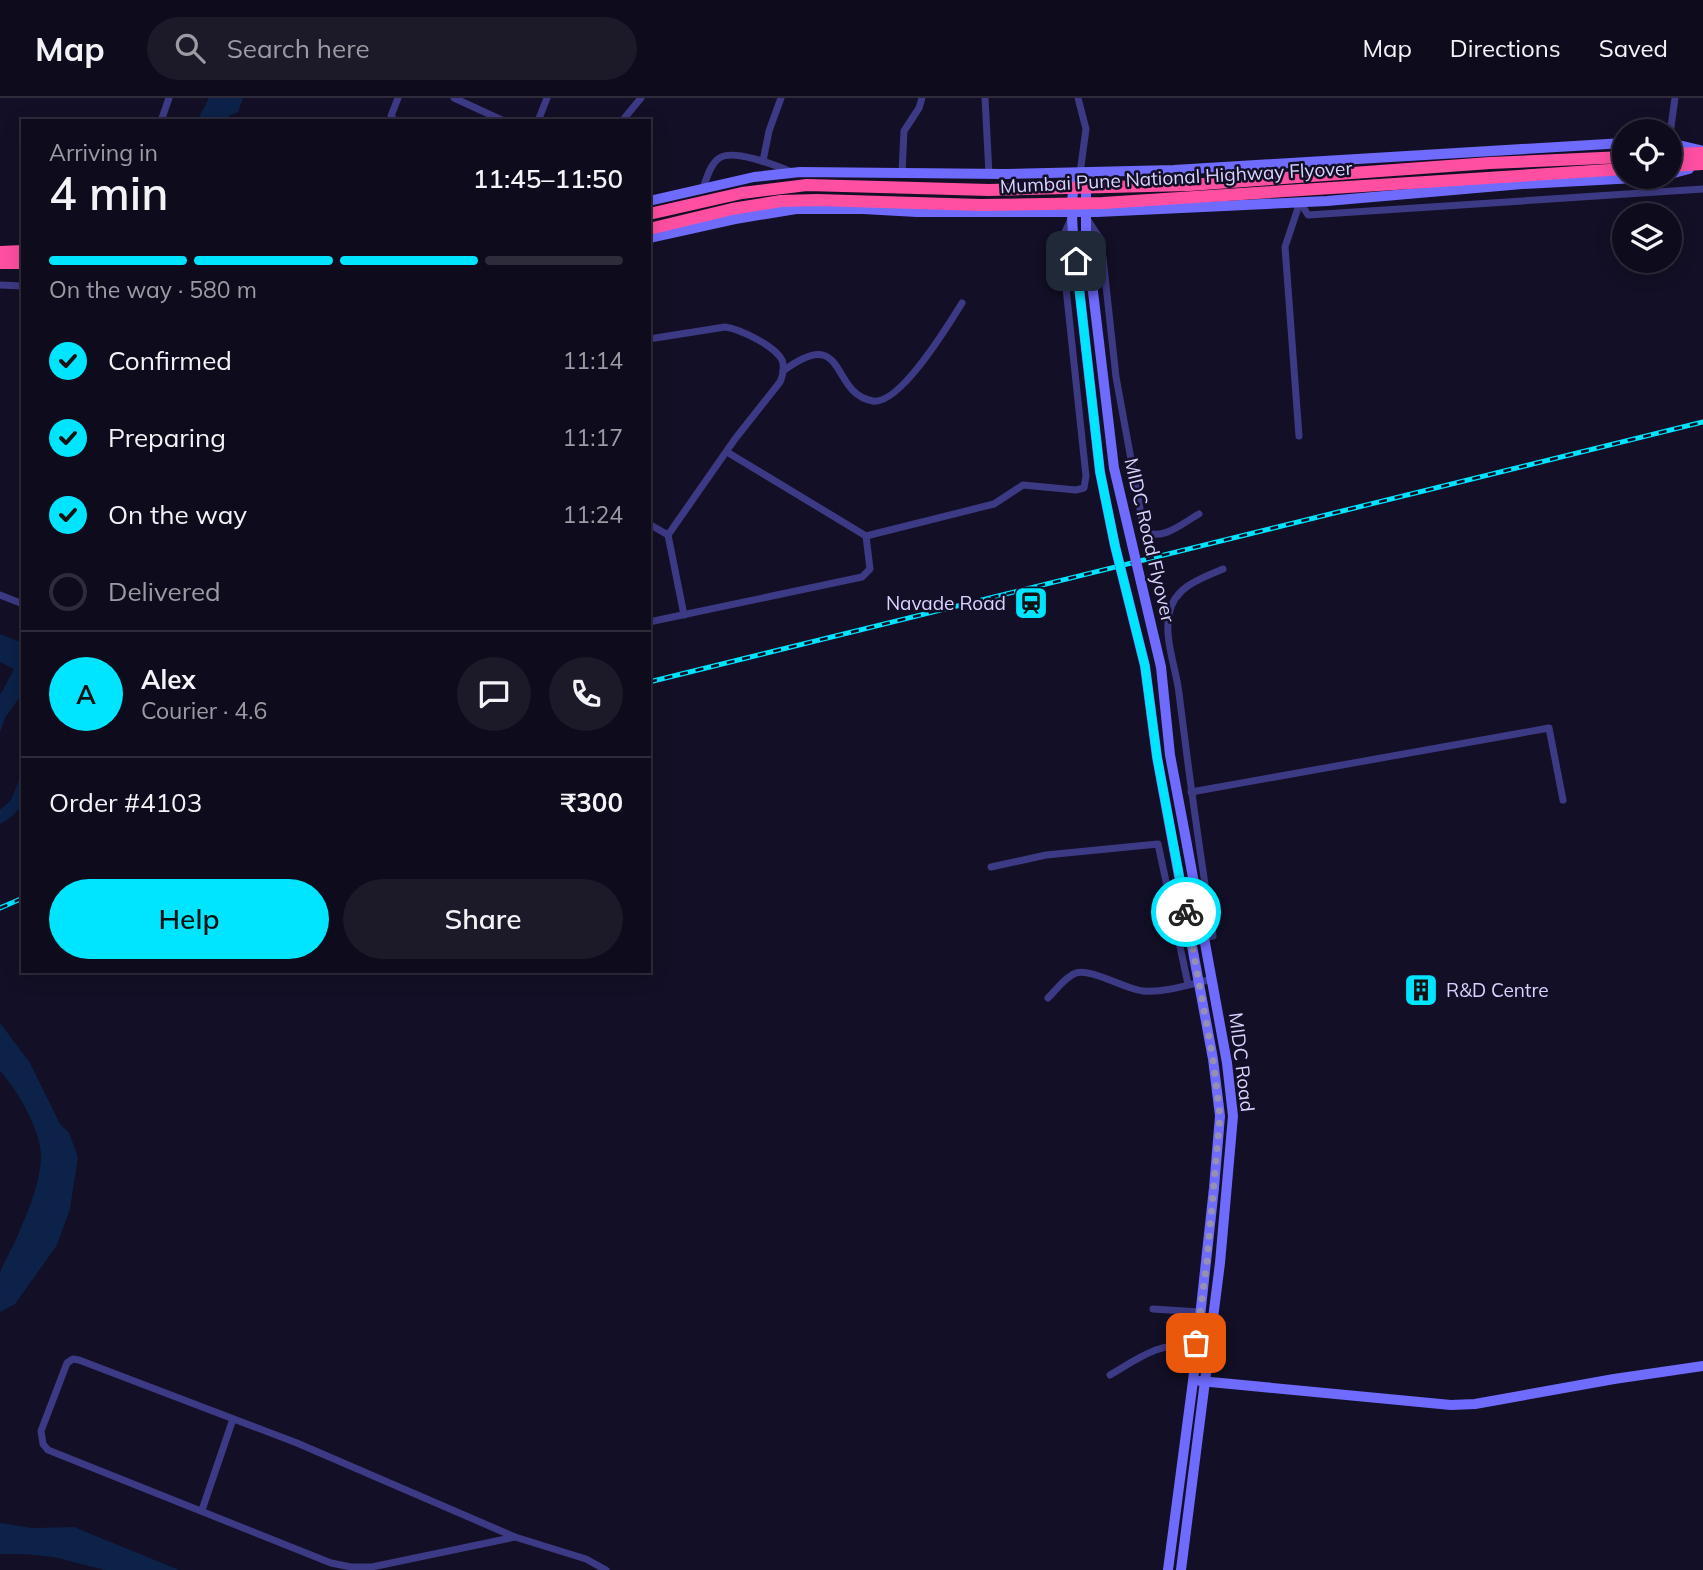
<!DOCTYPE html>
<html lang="en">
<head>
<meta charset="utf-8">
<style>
	:root { --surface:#0e0b1c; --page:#1c1929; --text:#f1f3f6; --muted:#9b9ba3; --line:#2e2b3b; --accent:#00e5ff }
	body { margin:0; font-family:Mulish,sans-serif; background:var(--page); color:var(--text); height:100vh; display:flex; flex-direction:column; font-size:26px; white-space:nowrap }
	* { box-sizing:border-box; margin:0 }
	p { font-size:23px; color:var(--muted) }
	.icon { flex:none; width:38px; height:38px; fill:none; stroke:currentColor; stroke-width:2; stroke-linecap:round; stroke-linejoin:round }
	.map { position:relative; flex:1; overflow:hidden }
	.drawer { position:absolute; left:21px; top:21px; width:630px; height:854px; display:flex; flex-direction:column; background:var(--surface); border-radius:0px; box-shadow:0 4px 18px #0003,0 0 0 2px var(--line) }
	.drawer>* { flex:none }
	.tools { position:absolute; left:1612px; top:21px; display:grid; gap:14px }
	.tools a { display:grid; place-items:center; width:70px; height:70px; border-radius:50%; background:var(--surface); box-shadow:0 4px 18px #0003,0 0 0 2px var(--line); font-size:35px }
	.pin { position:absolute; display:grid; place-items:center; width:60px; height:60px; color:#fff; margin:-30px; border-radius:14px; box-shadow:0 4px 10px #0006 }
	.courier { position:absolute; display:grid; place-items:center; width:70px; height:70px; margin:-35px; border:5px solid #00e5ff; border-radius:50%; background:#fff; color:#222; box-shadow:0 2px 9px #0007 }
	.summary em { font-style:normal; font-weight:600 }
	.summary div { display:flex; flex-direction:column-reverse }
	.summary { display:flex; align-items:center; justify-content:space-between; height:119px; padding:0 28px }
	h1 { font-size:46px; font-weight:600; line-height:52px }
	.bar { display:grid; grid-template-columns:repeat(4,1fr); gap:10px 7px; align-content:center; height:84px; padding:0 28px }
	.bar i { height:9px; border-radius:5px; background:var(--line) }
	.bar .on { background:var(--accent) }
	.bar p { grid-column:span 4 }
	.line { display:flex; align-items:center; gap:18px; padding:0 28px; border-top:2px solid var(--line) }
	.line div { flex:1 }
	.round { display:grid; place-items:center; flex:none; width:74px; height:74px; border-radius:37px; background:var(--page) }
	ol { padding:0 28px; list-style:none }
	li { display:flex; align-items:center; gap:21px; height:77px }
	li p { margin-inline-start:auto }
	li .icon { padding:7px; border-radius:50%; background:var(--accent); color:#111; stroke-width:4 }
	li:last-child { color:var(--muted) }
	li i { width:38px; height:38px; border:4px solid var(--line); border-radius:50% }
	.action { display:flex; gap:14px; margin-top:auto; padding:14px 28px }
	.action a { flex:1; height:80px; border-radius:42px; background:var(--accent); color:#111; font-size:28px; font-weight:600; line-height:80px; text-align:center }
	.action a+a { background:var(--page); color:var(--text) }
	header { display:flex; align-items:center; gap:42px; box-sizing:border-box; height:98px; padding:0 35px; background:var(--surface); border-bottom:2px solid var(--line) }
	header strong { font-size:33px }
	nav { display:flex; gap:38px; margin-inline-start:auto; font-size:24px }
	.search { width:490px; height:63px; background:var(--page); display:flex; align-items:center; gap:18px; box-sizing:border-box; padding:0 24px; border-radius:38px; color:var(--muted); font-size:26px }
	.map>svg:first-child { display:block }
</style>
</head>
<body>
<header>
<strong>Map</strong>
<div class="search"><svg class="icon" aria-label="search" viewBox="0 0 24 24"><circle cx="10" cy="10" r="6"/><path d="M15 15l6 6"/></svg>Search here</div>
<nav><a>Map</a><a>Directions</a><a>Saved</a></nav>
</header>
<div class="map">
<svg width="1703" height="1472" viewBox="0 0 1703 1472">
	<rect width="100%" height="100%" fill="#130f26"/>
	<g fill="#0c2248">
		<path d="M209,0H243L238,14L229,18L228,23H197Z"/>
		<path d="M0,536L23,545V595L6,618L0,634V597L14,571L0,564Z"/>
		<path d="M23,672C23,700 27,712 0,726V712L11,702Z"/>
		<path d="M0,925L30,965L60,1026L69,1035L78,1059L70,1111L57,1147L15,1206L0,1214C0,1202 0,1188 0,1176C1,1169 14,1147 18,1137C28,1113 40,1086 41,1060C42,1033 17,991 0,973Z"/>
		<path d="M0,1425L32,1430L74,1429L179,1472H105L54,1459L24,1456H0Z"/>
	</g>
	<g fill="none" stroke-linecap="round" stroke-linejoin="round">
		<g stroke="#3d3a85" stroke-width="7">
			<path d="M454,0L504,23"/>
			<path d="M985,0L989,76"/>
			<path d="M1078,0L1086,31L1080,75"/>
			<path d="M161,23L169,0"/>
			<path d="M395,23L391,18L398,0"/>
			<path d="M538,23L547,0"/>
			<path d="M622,23L641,0"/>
			<path d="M1670,36L1675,0"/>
			<path d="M763,63L769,33L781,0"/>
			<path d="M902,75L904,33L919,10L922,0"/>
			<path d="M703,90C706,82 710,67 718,61C731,49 777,68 792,74"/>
			<path d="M1300,104L1308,117L1703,91"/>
			<path d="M1087,121L1101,142L1116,279L1143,427L1147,434C1163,443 1184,424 1199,416"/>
			<path d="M0,187L23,188"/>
			<path d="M649,241L725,229C740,231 775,248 782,262C785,270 783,277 780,284L735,341L668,437L684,517"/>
			<path d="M783,273C848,225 829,296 873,303C900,307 949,226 962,205"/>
			<path d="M1299,338L1285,149L1300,104"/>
			<path d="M727,354L866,438L994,406L1023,387L1076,392L1084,390L1086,378L1061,143L1071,121"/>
			<path d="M649,426L668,437"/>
			<path d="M0,497L23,506"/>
			<path d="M649,524L862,479L870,471L866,438"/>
			<path d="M1191,694L1549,630L1563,702"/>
			<path d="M991,769L1046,757L1158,746L1188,886"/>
			<path d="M1204,839L1213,838C1200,757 1189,676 1179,595C1176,570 1164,541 1169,516C1174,489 1201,480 1223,471"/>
			<path d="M1048,900C1056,892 1065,879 1076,875C1090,870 1125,891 1143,893C1165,895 1191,886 1212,881"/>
			<path d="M1153,1211L1200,1214"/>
			<path d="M1110,1277C1144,1257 1155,1247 1196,1245"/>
			<path d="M202,1412L233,1321"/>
			<path d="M515,1439L372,1469H351L331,1465L48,1352L43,1346L41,1333L67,1265L73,1261L79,1262L297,1345L515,1439L586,1461L606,1472"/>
		</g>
		<g stroke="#6f6bff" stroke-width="10">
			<path d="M1670,45L1700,52"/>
			<path d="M1670,76L1689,71"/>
			<path d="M649,103L754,79L800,74L1006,76L1174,72L1624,45"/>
			<path d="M1073,136C1072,116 1069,92 1080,75L1086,84V135"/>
			<path d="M649,140L735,121L796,111H863L917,114H1097L1327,103L1522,86L1655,79"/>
			<path d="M1200,1283L1451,1307L1475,1306L1614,1281L1703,1268"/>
			<path d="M1168,1472L1193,1283L1214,1090L1220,1018L1213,961L1174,751"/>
			<path d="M1181,1472L1220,1165L1233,1018L1227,965L1187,747"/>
		</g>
		<g stroke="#ff4fa3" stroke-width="12">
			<path d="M1670,56L1703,55"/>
			<path d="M1670,68L1703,66"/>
			<path d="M0,154L23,153"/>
			<path d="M0,165H23"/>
		</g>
		<g stroke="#00e5ff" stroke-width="5">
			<g id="rail">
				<path d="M649,584L1703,324"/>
				<path d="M0,810L23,800"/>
			</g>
		</g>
		<use href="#rail" stroke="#130f26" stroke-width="2.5" stroke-dasharray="8" stroke-linecap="butt"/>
		<g stroke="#6f6bff" stroke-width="10">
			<path d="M1086,135L1114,370L1161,569L1170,657L1187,747"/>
			<path d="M1073,136L1100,374L1115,448L1145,568L1157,659L1174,751"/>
		</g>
		<g stroke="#ff4fa3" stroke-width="12">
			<path d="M649,116L742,95L807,87L989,92L1189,87L1490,65L1624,59"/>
			<path d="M649,131L732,111L781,103L817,102L981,107L1103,105L1624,71"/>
		</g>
	</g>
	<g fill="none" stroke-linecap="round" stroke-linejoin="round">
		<path stroke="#948fb3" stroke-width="7" stroke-dasharray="0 12.6" d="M1186,814L1213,961L1220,1018L1207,1163L1196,1245"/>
		<path stroke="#00e5ff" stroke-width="9" d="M1076,163L1100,374L1115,448L1145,568L1157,659L1186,814"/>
	</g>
	<defs>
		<g id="station-square" transform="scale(1.75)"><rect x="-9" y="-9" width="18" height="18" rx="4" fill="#00e5ff" stroke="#130f26"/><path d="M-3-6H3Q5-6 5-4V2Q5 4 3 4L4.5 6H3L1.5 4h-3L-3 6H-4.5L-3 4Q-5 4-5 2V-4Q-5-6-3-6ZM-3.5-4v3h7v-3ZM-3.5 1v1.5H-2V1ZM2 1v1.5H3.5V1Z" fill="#111"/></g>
		<g id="building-square" transform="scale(1.75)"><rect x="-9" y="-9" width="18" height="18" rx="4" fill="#00e5ff" stroke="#130f26"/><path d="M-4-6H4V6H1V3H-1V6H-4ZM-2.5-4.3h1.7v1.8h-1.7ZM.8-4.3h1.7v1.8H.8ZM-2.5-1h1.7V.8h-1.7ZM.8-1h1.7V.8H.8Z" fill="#111"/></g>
	</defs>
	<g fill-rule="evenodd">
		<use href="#station-square" x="1031" y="505"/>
		<use href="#building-square" x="1421" y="892"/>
	</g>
	<g text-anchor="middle" stroke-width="5" stroke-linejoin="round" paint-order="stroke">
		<g font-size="19" fill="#d9d4ff" stroke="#130f26">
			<text transform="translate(1176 79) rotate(-3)" y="7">Mumbai Pune National Highway Flyover</text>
			<text transform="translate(1150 442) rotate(77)" y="7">MIDC Road Flyover</text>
			<text transform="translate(1242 964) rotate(83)" y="7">MIDC Road</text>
		</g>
		<g font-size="19" fill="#d9d4ff" stroke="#130f26" text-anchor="end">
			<text x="1006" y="512">Navade Road</text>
			<text x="1446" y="899" text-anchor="start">R&amp;D Centre</text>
		</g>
	</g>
</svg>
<div class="tools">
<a><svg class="icon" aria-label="locate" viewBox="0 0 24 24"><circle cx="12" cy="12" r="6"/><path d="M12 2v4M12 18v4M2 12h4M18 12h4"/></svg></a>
<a><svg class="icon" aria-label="layers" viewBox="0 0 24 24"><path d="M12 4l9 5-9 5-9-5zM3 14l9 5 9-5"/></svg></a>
</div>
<div class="pin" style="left:1196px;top:1245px;background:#ea580c"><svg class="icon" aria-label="bag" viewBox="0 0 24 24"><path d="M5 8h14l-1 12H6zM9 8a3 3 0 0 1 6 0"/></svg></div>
<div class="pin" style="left:1076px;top:163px;background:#1f2937"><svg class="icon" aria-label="home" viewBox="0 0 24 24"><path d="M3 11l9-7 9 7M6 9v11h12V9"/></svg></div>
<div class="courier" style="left:1186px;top:814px"><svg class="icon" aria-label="bike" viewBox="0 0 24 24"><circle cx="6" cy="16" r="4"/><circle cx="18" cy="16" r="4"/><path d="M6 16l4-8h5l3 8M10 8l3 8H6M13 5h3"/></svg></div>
<section class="drawer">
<div class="summary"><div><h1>4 min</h1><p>Arriving in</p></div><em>11:45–11:50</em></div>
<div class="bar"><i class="on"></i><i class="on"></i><i class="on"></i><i></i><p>On the way · 580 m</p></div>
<ol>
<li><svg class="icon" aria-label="check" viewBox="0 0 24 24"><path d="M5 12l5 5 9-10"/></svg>Confirmed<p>11:14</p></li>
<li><svg class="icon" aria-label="check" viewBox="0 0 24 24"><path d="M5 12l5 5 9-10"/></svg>Preparing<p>11:17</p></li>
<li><svg class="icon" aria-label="check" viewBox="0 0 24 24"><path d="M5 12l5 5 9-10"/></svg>On the way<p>11:24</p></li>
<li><i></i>Delivered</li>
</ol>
<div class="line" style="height:126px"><b class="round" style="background:var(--accent);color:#111">A</b><div><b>Alex</b><p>Courier · 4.6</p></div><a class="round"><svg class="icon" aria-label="chat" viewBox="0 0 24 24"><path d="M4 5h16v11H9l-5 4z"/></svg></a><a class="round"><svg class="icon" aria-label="phone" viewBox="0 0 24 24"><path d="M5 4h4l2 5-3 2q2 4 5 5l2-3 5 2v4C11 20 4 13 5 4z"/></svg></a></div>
<div class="line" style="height:91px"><div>Order #4103</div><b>₹300</b></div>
<div class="action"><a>Help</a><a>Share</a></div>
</section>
</div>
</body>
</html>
